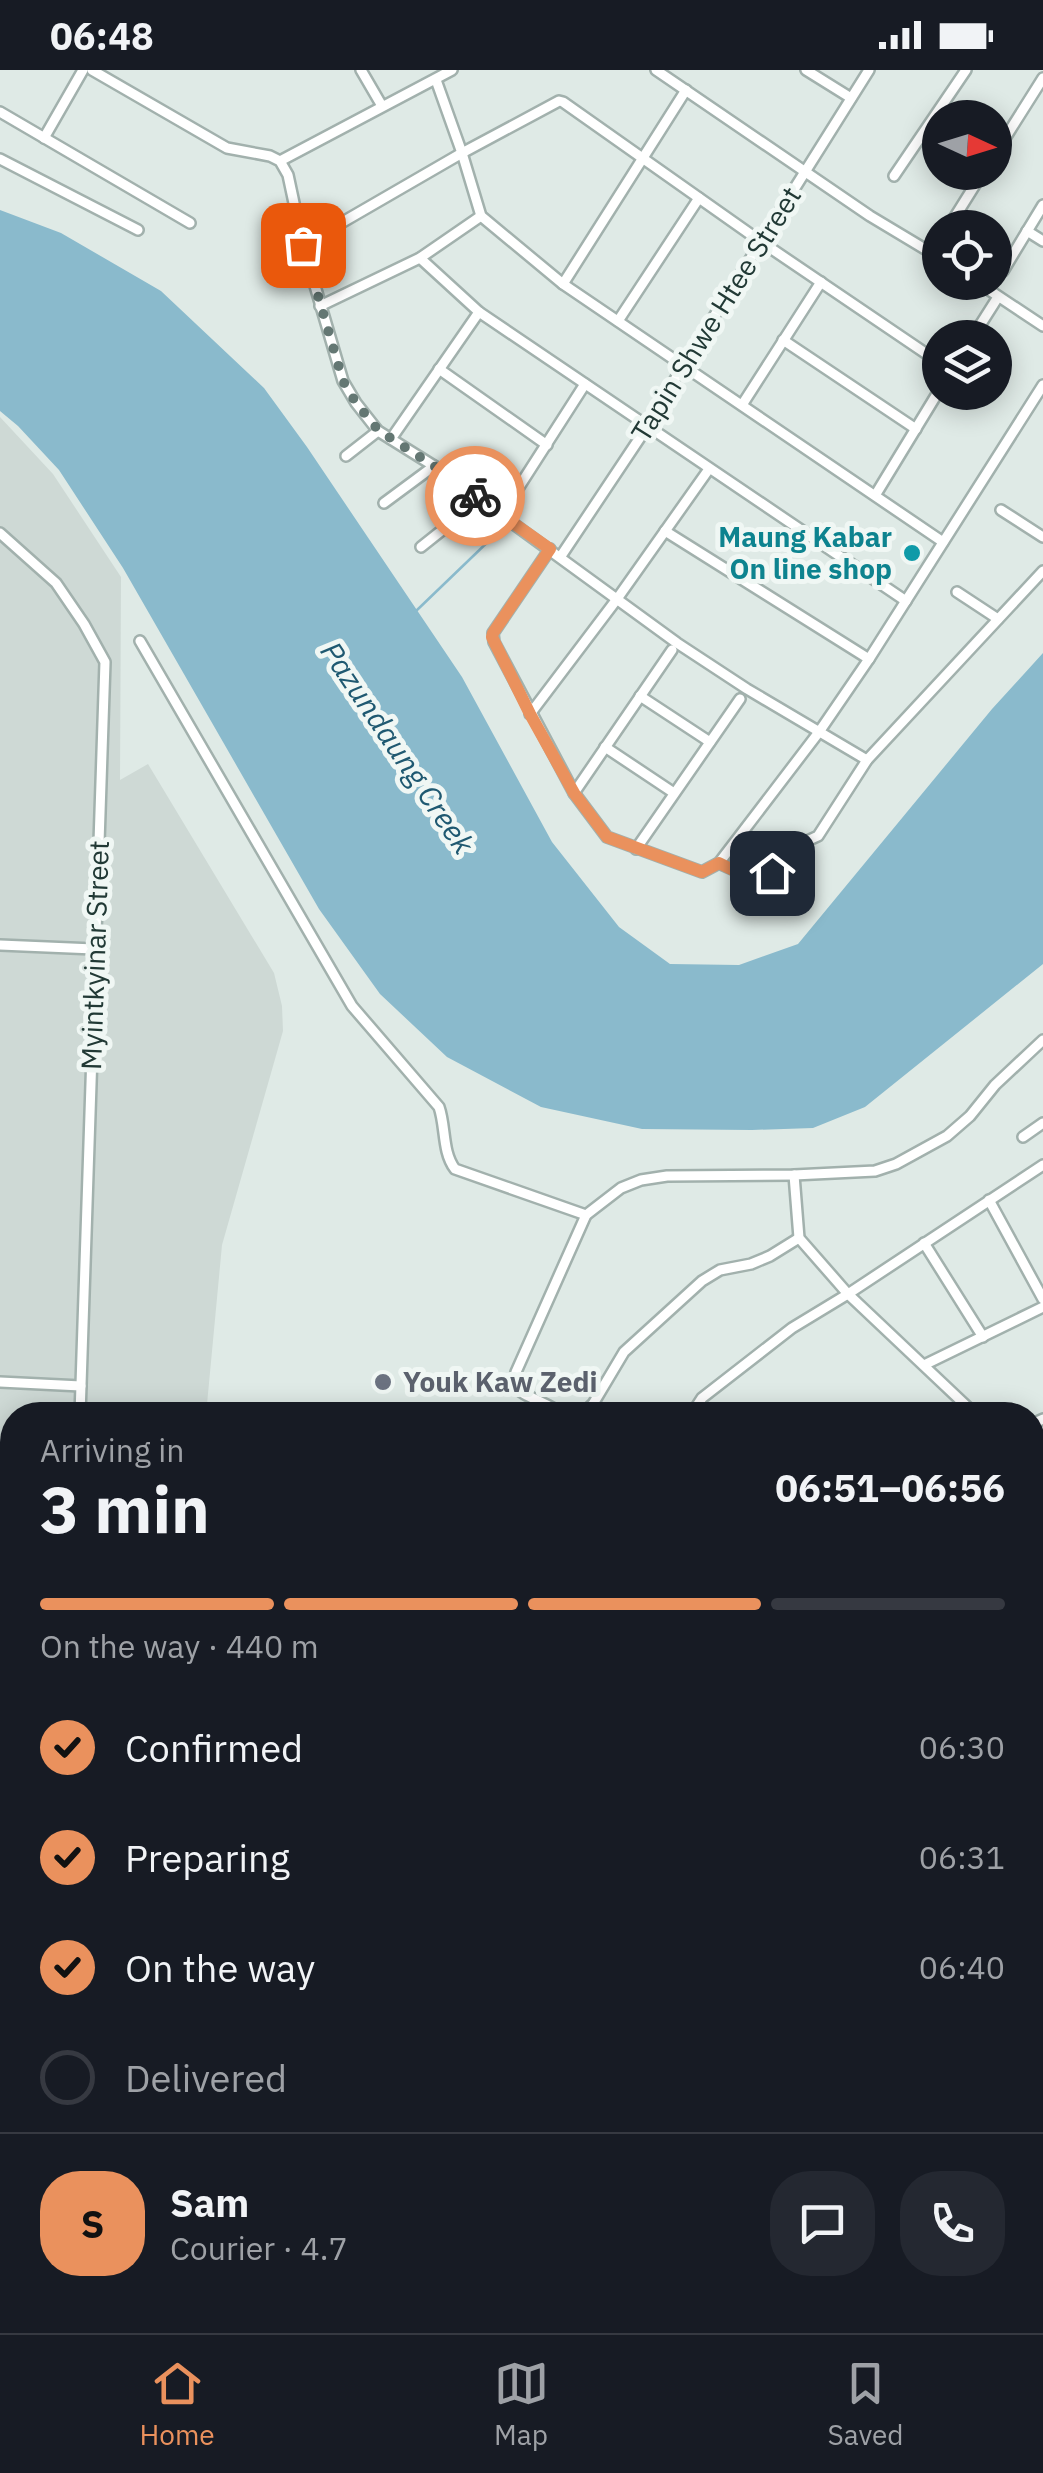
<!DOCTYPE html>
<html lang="en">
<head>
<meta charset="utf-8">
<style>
	:root { --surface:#171b24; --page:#242831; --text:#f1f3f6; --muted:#9ea1a6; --line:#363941; --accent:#ea915d }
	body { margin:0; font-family:"IBM Plex Sans",sans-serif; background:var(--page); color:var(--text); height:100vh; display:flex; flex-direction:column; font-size:38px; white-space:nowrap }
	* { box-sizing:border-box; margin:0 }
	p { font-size:32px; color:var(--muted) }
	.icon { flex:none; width:55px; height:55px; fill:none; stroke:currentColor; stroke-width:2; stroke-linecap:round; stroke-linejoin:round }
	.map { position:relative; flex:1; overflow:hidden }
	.sheet { position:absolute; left:0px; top:1332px; width:1045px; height:932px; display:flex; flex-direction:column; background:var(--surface); border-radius:40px 40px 0 0; box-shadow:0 5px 25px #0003 }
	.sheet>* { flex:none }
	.needle { width:65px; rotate:94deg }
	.tools { position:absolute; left:922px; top:30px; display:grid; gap:20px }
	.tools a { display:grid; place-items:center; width:90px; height:90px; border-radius:50%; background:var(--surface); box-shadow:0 5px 25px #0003; font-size:50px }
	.pin { position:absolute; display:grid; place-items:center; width:85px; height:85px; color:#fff; margin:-42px; border-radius:20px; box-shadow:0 5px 15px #0006 }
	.courier { position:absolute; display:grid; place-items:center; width:100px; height:100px; margin:-50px; border:8px solid #ea915d; border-radius:50%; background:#fff; color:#222; box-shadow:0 2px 12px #0007 }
	.head em { font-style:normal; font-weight:800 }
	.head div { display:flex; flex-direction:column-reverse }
	.head { display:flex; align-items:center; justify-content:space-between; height:170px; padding:0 40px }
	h1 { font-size:65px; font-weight:800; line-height:75px }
	.bar { display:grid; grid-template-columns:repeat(4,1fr); gap:15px 10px; align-content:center; height:120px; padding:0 40px }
	.bar i { height:12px; border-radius:8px; background:var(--line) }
	.bar .on { background:var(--accent) }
	.bar p { grid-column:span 4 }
	.line { display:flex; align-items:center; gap:25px; padding:0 40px; border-top:2px solid var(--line) }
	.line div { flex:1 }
	.round { display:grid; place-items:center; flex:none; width:105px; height:105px; border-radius:40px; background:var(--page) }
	ol { padding:0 40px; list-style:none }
	li { display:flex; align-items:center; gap:30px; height:110px }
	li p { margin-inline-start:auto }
	li .icon { padding:10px; border-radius:50%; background:var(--accent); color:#111; stroke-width:4 }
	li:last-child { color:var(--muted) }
	li i { width:55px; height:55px; border:5px solid var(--line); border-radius:50% }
	.status { display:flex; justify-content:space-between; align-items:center; height:70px; padding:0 50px; background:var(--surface); direction:ltr }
	.status svg { height:28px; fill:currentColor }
	.dock { display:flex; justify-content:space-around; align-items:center; height:140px; border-top:2px solid var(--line); background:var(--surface); font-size:28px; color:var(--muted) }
	.dock a { display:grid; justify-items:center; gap:5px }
	.dock .on { color:var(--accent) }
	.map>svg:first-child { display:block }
</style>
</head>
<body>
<div class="status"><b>06:48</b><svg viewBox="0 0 49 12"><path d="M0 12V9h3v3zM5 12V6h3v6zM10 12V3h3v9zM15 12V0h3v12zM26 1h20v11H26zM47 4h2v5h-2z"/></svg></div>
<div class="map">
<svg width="1043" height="2263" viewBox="0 0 1043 2263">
	<rect width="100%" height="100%" fill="#dfeae6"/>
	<g fill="#ced9d5">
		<path d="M0,347L53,404L121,507L120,710L148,694L274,903L282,936L283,961L222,1175L206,1345H12V2008L0,2014Z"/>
		<path d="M12,2034V2252L664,2253L653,2263H0V2040Z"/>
	</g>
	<path fill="#8abacc" d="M0,140L61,163L161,221L264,318L307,377L462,607L552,772L619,857L670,894L739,895L798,874L992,639L1043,583V894L865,1037L813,1058L752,1060L642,1059L541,1037L447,987L380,924L319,839L123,498L59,400L18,356L0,341Z"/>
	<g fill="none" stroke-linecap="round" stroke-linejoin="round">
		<path stroke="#8abacc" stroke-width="2.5" d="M416,541L495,465"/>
		<g stroke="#a2b1ad" stroke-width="14">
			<g id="minor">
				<path d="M92,0L227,78L270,86L280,91L288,105L303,175L343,311L356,333L378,361L434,396L677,573L747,619L867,690"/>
				<path d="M361,0L382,36"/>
				<path d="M656,0L870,146L940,188"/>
				<path d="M806,0L851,28"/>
				<path d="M436,10L462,83L481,146L563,214L943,472"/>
				<path d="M0,42L190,153"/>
				<path d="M44,68L83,0"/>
				<path d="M995,84L1043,8"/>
				<path d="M0,89L138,160"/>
				<path d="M280,91L452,0"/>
				<path d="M894,106L966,0"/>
				<path d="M948,158L983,102"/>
				<path d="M1027,161L1043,171"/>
				<path d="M303,175L462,83L559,31L563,32L760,171L940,293"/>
				<path d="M420,188L479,242L906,531"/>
				<path d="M1003,201L1043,135"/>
				<path d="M977,212L1043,256"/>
				<path d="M563,214L686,20"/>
				<path d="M320,236L420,188L481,146"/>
				<path d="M618,251L699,128"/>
				<path d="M972,268L998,227"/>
				<path d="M783,270L916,359"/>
				<path d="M439,299L547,375"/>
				<path d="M742,335L821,212"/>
				<path d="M391,369L479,242"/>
				<path d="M346,386L378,361"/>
				<path d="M876,424L940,319"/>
				<path d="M384,433L434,396"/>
				<path d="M1001,440L1043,467"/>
				<path d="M501,445L585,314"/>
				<path d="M665,461L869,589"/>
				<path d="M0,463L56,513L84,554L105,592L80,1345"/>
				<path d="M421,477L480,430"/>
				<path d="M550,479L493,563L494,572L574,723L607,767L702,802L719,793L819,662L869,589L1043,315"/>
				<path d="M561,486L647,357L683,296L869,0"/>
				<path d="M957,522L998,549"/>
				<path d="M140,571L352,936L439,1037C446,1057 442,1082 455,1099L586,1145"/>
				<path d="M640,626L710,672"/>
				<path d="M530,644L617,529L709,399"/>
				<path d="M605,677L674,723"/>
				<path d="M574,723L672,580"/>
				<path d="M636,779L740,629"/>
				<path d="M719,793L757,810L772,803L785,781L818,766L867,690L1043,501"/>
				<path d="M0,875L94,879"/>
				<path d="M1023,1067L1043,1053"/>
				<path d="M794,1105L799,1168L848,1224L976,1345"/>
				<path d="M989,1130L1043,1229"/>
				<path d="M924,1173L983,1267"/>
				<path d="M924,1295L1043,1237"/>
				<path d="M0,1312L81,1316"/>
				<path d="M563,1345C548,1332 524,1328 513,1315L516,1302L586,1145L621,1118L641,1110L667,1106L794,1105L875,1101L896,1094L947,1066L970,1046L995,1015L1043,970"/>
				<path d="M581,1345L593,1334L624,1282L702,1211L720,1200L751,1194L770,1186L799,1168"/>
				<path d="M691,1345L702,1328L792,1258L848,1224L1043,1095"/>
				<path d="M1032,1354L1043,1349"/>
				<path d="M1032,1404L1043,1415"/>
				<path d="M1032,1621L1043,1615"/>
				<path d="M1032,1680L1043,1691"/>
				<path d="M1032,1704L1043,1693"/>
				<path d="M1032,2158L1043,2148"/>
				<path d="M1032,2247L1043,2257"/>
				<path d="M195,2252L206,2263"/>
				<path d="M293,2252L304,2263"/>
				<path d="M425,2252L435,2263"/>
				<path d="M514,2252L524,2263"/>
				<path d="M88,2263L111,2252"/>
				<path d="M334,2263L345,2252"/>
				<path d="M534,2263L546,2252"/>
				<path d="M638,2263L649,2252"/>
			</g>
		</g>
		<g stroke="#a2b1ad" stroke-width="16">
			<g id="tertiary">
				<path d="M1032,1487L1043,1481"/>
				<path d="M0,1754H12"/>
				<path d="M0,2115L12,2109"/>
				<path d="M660,2252L670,2263"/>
				<path d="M918,2252L929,2263"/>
			</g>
		</g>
		<g stroke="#9fb5b0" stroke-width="18">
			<g id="secondary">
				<path d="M1032,2043L1043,2033"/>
				<path d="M811,2263L821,2252"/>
			</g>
		</g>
		<use href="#minor" stroke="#fff" stroke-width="9"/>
		<use href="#tertiary" stroke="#fff" stroke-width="11"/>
		<use href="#secondary" stroke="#fff" stroke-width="12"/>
		<g stroke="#5c7571" stroke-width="2.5" stroke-dasharray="20 10" stroke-linecap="butt">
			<path d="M1032,1547L1043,1542"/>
			<path d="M0,2040L12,2034"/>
		</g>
	</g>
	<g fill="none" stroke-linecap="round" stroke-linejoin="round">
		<path stroke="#647773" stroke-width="10" stroke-dasharray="0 18" d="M303,175L343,311L356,333L378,360L434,396L475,426"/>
		<path stroke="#ea915d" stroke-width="12" d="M475,426L550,479L493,563L492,567L530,644L574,723L607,767L702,802L719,793L753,810L772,803"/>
	</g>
	<circle fill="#0f9aa8" stroke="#f0f7f4" stroke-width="4" cx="912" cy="483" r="10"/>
	<circle fill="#6b7280" stroke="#f0f7f4" stroke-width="4" cx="383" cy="1312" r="10"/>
	<g text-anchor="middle" stroke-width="10" stroke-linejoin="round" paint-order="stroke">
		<g font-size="28" fill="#213935" stroke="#f0f7f4">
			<text transform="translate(716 244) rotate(-58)" y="10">Tapin Shwe Htee Street</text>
			<text transform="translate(95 885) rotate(-88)" y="10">Myintkyinar Street</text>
		</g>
		<g font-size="28" font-weight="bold" fill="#0d838f" stroke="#f0f7f4" text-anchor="end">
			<text x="892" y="477">Maung Kabar<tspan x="892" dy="32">On line shop</tspan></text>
		</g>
		<g font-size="28" font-weight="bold" fill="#5b616d" stroke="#f0f7f4" text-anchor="start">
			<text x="403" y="1322">Youk Kaw Zedi</text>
		</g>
		<g font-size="30" font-style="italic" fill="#1f5971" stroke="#f0f7f4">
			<text transform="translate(397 678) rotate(56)" y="10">Pazundaung Creek</text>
		</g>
	</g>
</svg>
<div class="tools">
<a><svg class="needle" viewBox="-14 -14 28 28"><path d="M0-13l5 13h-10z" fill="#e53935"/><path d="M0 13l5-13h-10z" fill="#9ea1a6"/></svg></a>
<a><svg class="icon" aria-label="locate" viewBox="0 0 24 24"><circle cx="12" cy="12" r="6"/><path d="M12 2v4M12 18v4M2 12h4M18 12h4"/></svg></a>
<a><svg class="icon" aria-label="layers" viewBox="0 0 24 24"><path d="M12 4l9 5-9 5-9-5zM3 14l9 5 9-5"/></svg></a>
</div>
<div class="pin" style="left:303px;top:175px;background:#ea580c"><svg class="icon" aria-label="bag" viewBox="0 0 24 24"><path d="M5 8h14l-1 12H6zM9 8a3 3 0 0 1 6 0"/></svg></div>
<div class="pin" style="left:772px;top:803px;background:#1f2937"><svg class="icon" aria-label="home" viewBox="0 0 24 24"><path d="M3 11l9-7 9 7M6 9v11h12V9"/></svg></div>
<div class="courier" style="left:475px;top:426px"><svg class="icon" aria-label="bike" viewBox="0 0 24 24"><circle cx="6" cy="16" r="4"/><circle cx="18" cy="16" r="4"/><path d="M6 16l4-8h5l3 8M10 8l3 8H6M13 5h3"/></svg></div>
<section class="sheet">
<div class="head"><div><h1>3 min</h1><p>Arriving in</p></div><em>06:51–06:56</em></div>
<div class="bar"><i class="on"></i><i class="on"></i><i class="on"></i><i></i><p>On the way · 440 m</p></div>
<ol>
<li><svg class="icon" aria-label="check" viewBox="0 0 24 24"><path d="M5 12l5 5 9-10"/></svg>Confirmed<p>06:30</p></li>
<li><svg class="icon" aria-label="check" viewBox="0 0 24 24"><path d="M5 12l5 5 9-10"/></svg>Preparing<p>06:31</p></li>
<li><svg class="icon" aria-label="check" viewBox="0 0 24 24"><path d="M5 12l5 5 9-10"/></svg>On the way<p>06:40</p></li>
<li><i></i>Delivered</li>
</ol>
<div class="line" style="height:180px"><b class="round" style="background:var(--accent);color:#111">S</b><div><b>Sam</b><p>Courier · 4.7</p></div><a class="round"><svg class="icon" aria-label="chat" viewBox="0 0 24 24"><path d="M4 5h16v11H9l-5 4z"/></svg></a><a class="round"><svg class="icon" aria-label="phone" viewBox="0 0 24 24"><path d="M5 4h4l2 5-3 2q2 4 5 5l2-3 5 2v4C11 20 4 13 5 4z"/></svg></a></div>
</section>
</div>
<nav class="dock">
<a class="on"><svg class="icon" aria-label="home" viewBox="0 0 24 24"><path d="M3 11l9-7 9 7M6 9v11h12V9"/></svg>Home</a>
<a><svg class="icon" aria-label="map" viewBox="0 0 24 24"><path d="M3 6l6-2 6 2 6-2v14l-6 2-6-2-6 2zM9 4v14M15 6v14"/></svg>Map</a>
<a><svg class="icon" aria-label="saved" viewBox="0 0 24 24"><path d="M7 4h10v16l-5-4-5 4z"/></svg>Saved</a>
</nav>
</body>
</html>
